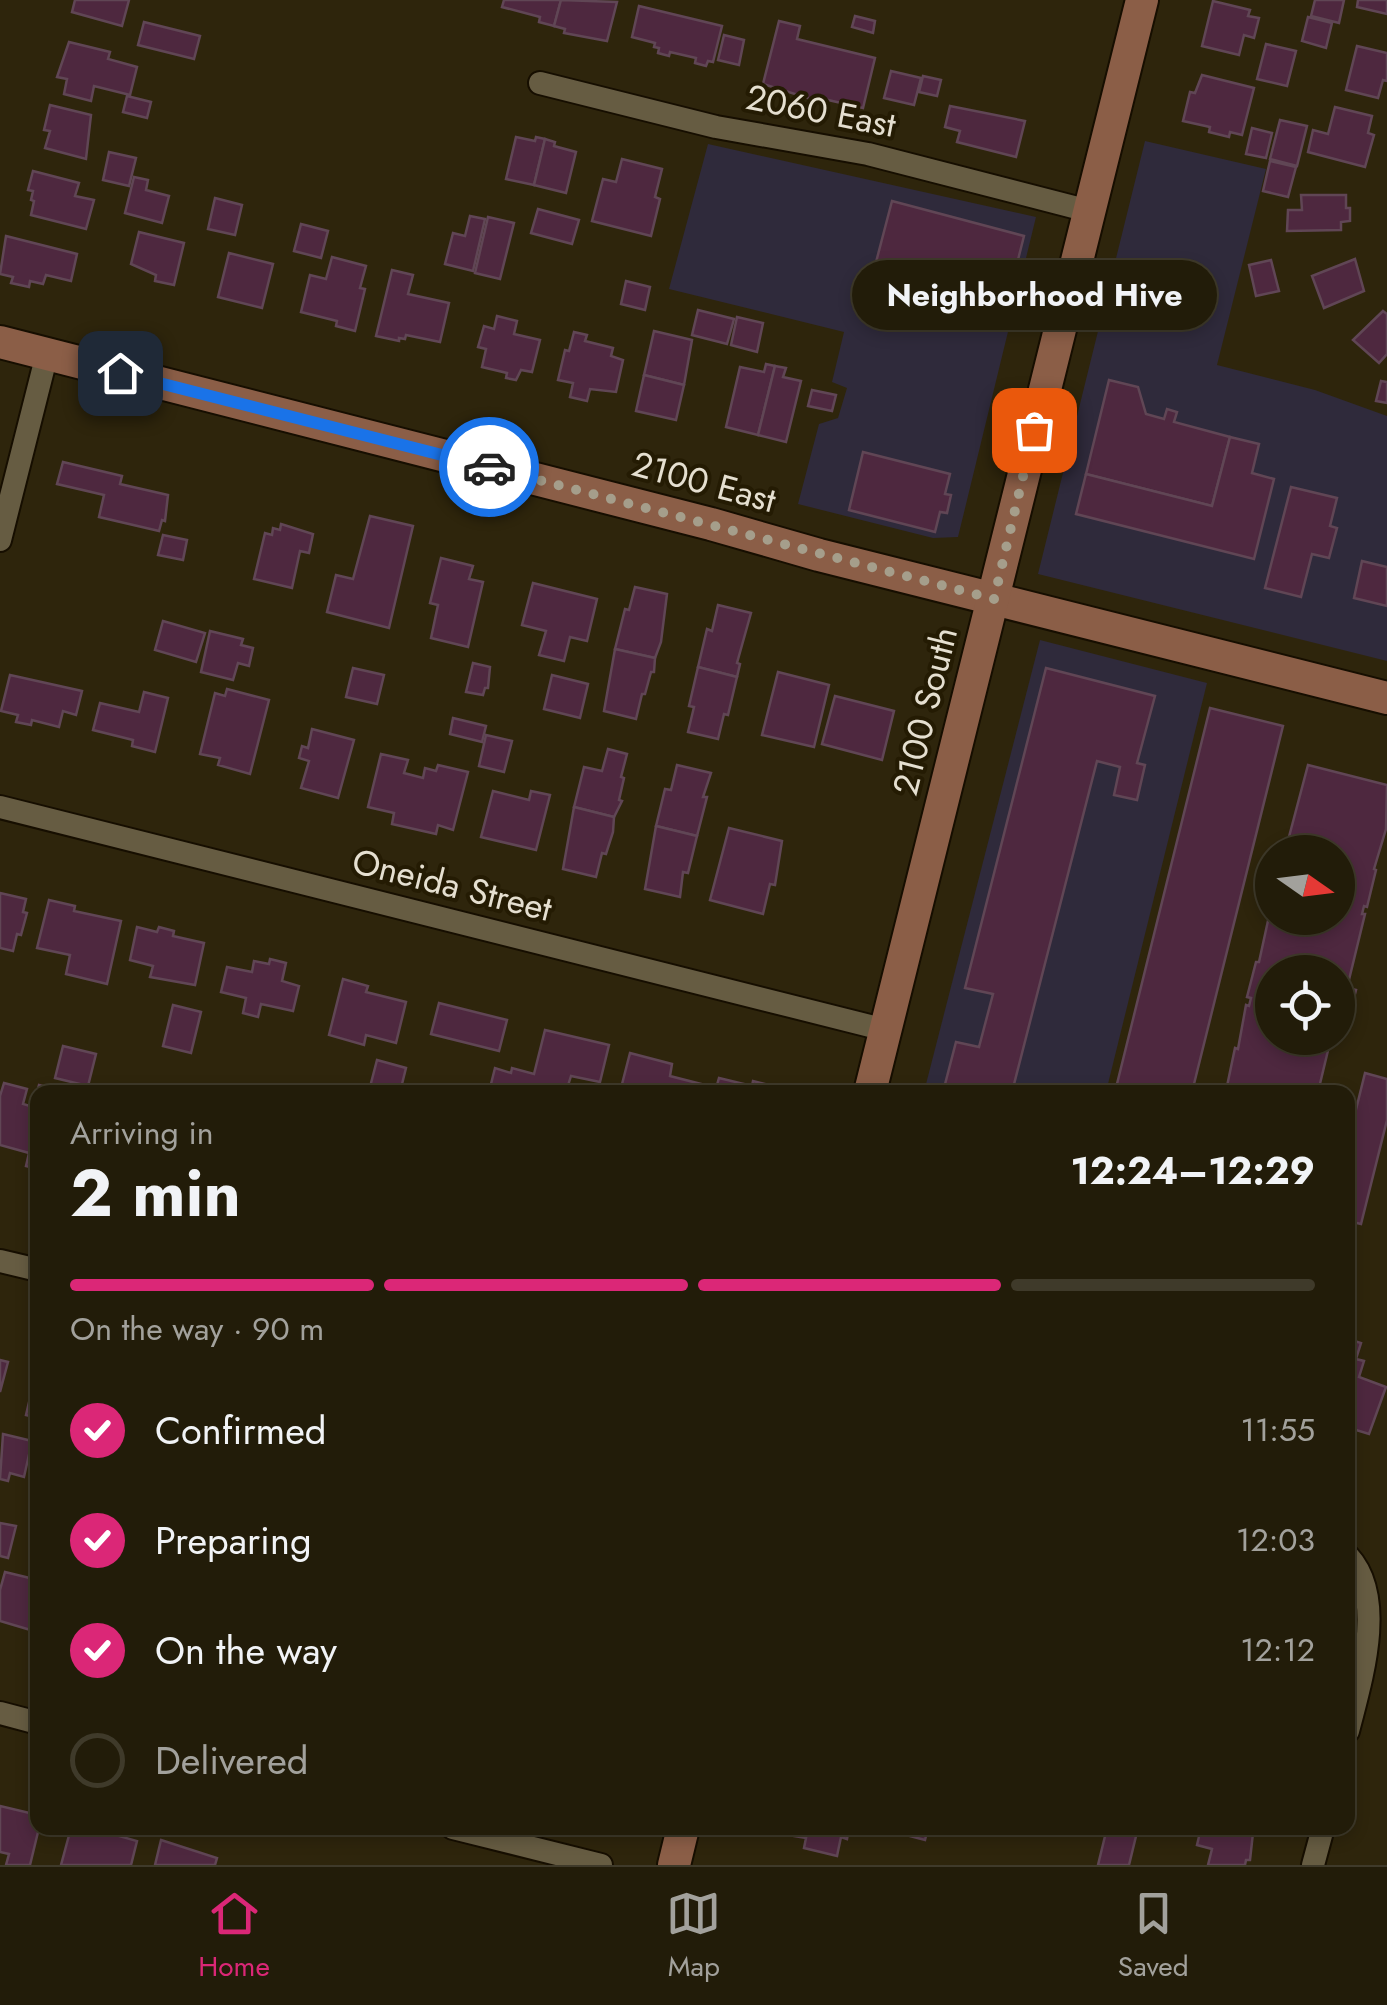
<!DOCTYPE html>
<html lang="en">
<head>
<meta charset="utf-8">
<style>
	:root { --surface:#221c09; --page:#2e2917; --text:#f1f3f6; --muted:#a2a19c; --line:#3f3a2a; --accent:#db2777 }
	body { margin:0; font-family:Jost,sans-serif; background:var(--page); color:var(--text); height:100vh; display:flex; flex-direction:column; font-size:38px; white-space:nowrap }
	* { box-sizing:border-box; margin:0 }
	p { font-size:32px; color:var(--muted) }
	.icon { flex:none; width:55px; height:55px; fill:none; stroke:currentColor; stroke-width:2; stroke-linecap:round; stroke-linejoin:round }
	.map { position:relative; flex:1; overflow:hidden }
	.sheet { position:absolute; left:30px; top:1085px; width:1325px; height:750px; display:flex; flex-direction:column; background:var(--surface); border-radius:20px; box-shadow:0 5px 15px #0003,0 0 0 2px var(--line) }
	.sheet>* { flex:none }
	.needle { width:65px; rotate:104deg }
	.buttons { position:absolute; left:1255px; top:835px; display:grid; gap:20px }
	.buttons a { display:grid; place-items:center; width:100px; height:100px; border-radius:50%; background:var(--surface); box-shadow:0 5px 15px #0003,0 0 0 2px var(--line); font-size:50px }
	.pin { position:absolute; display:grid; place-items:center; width:85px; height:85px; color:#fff; margin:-42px; border-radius:20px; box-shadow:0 5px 15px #0006 }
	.courier { position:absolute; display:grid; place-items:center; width:100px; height:100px; margin:-50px; border:8px solid #1a73e8; border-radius:50%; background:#fff; color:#222; box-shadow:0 2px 12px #0007 }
	.bubble { position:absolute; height:70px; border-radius:35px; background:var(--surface); box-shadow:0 5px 15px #0003,0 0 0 2px var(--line); font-size:32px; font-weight:700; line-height:70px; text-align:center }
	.headline em { font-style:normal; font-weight:700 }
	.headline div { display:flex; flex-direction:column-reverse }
	.headline { display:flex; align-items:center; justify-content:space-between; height:170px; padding:0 40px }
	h1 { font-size:65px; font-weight:700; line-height:75px }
	.bar { display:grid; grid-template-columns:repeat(4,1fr); gap:15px 10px; align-content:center; height:120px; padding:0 40px }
	.bar i { height:12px; border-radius:8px; background:var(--line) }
	.bar .current { background:var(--accent) }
	.bar p { grid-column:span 4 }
	ol { padding:0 40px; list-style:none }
	li { display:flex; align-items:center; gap:30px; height:110px }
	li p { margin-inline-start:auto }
	li .icon { padding:10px; border-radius:50%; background:var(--accent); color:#fff; stroke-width:4 }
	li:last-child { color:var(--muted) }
	li i { width:55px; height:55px; border:5px solid var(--line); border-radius:50% }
	.tabs { display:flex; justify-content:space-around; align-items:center; height:140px; border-top:2px solid var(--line); background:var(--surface); font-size:28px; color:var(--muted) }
	.tabs a { display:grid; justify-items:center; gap:5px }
	.tabs .current { color:var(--accent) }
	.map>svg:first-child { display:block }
</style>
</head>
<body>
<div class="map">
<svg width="1387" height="1865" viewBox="0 0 1387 1865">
	<rect width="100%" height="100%" fill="#2e250c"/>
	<g fill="#2f2a3b">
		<path d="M1145,141L1266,169L1217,365L1315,390L1387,416V661L1038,574Z"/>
		<path d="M708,144L1036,217L958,537L933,538L798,504L819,424L838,418L847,388L832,382L844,332L669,289Z"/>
		<path d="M1040,640L1207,683L1106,1092H924Z"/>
	</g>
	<g fill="#4e283f" stroke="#604655" stroke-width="2.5">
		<path d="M75,0H129L122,26L72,12Z"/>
		<path d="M504,0H561L554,26L539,22L540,17L502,7Z"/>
		<path d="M561,0L617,2L607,41L564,33L565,29L554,26Z"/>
		<path d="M1315,0H1344L1339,23L1311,16Z"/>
		<path d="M1358,0H1387V14L1357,7Z"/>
		<path d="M1213,1L1250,10L1248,16L1259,18L1254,38L1244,35L1239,55L1202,46Z"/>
		<path d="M639,6L722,26L713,62L708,61L706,66L695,63L696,58L670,52L669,56L658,53L659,48L654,47L655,43L632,37Z"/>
		<path d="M855,16L875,21L873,33L852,27Z"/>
		<path d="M1308,17L1332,23L1326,48L1302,41Z"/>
		<path d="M779,21L800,26L797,39L875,58L863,108L815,97L814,100L763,84Z"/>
		<path d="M144,22L200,36L194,59L138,45Z"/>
		<path d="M724,35L744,40L739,65L718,60Z"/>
		<path d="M69,42L110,52L108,59L137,67L130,95L94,86L91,101L64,94L67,79L57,77Z"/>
		<path d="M1266,44L1296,51L1287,86L1257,79Z"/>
		<path d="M1357,46L1387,53V81L1383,80L1378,98L1346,90Z"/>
		<path d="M891,71L921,78L914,105L884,98Z"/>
		<path d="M1202,75L1254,88L1242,135L1230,132L1229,137L1209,132L1210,127L1183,121L1190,92L1195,93Z"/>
		<path d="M923,76L941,80L937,96L919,92Z"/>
		<path d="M127,96L151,102L147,118L123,112Z"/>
		<path d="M50,105L91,115L86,159L45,148L50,131L44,130Z"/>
		<path d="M950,106L1025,121L1016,157L957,142L960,131L945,127Z"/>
		<path d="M1335,107L1372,116L1368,133L1374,135L1365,167L1308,152L1313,130L1328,134Z"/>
		<path d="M1280,120L1307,126L1297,166L1270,159Z"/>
		<path d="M1252,128L1272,133L1266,158L1246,154Z"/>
		<path d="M516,137L535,141L536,137L545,139L534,185L506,179Z"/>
		<path d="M545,139L555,142L554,146L576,152L566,193L534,185Z"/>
		<path d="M109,152L136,158L129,186L103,180Z"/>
		<path d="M622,159L662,169L655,197L660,199L651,236L592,221L603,179L616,182Z"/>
		<path d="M1270,161L1296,167L1288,197L1263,191Z"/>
		<path d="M33,171L79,183L75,196L94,200L86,229L31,215L34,201L31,200L33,191L28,190Z"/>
		<path d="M134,177L148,180L146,190L169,196L162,223L125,213Z"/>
		<path d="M1301,195H1346V208H1350V221L1341,222V230L1287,231L1288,210H1302Z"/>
		<path d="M215,198L242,205L235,235L208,229Z"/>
		<path d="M892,201L1024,236L1002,323L869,289Z"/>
		<path d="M538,209L579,220L572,244L531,233Z"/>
		<path d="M470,216L485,219L473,271L445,264L453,233L465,236Z"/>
		<path d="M488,217L514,223L500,279L475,273Z"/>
		<path d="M301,224L328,231L321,258L294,251Z"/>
		<path d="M139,232L184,243L174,285L155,281L156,275L131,264Z"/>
		<path d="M6,236L77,254L71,281L46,275L43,284L30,281L29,287L11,283L13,277L0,274Z"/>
		<path d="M229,253L273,264L262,308L218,297Z"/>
		<path d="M332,257L366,266L360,288L365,289L355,331L336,326L337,321L301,312L310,275L326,279Z"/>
		<path d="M1355,259L1364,291L1324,308L1312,276Z"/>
		<path d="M1271,260L1279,291L1256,296L1249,265Z"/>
		<path d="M392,270L413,275L408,294L449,303L440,342L406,335L405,339L399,338V341L376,336Z"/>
		<path d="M626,281L650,287L645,310L621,304Z"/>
		<path d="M698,310L734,319L727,344L692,335Z"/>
		<path d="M1383,311L1387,314V354L1379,363L1353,340Z"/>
		<path d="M497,316L517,321L514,334L540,340L532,372L521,370L516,380L506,378L507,373L482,367L486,349L478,347L484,326L494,329Z"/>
		<path d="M737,317L763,323L757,352L731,345Z"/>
		<path d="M654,331L692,340L684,385L644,375Z"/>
		<path d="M574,332L587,335L585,341L613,348L611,356L623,360L616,392L590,389L587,401L570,397L573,383L558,380L565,350L569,351Z"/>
		<path d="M766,364L775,366L758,435L726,427L740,367L764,372Z"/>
		<path d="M775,366L786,368L783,377L801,381L786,442L758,435Z"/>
		<path d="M644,375L684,385L676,420L636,411Z"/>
		<path d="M1109,380L1138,387L1146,414L1164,419L1167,409L1177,412L1174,422L1230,437L1212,506L1086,474Z"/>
		<path d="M1381,381L1387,382V403L1376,401Z"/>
		<path d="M812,390L836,395L832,411L808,406Z"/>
		<path d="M1230,437L1259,444L1252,473L1274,479L1254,559L1076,514L1086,474L1212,506Z"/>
		<path d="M863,452L950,474L945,494L951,495L947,513L940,512L935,532L849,510Z"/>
		<path d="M63,462L122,476L120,484L168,495L165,521L162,520L159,531L99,517L104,495L57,484Z"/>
		<path d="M1291,487L1337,498L1330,526L1337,528L1329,558L1312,554L1301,597L1265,588Z"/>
		<path d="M370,516L413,526L389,628L327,612L336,575L353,579Z"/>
		<path d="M281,524L313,534L309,553L300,551L292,588L254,579L265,533L272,535L273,528L280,530Z"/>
		<path d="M163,535L187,540L183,560L158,555Z"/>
		<path d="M441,558L473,566L469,579L483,582L468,647L431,638L438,605L430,603Z"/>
		<path d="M1362,561L1387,567V606L1354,598Z"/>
		<path d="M533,583L597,599L587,641L570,637L564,661L539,655L546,631L522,625Z"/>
		<path d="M635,587L667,594L661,642L655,658L615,649L625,609L629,610Z"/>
		<path d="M718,605L751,613L737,663L740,664L737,677L698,667L707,629L712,631Z"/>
		<path d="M163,621L205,633L196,662L155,650Z"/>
		<path d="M210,631L243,639L241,645L253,648L249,666L238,663L233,680L201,672Z"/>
		<path d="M615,649L655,658L654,672H651L645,694H642L636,719L604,711Z"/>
		<path d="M473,663L490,667L488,688H485L483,695L466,692Z"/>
		<path d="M698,667L737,677L728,715L724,714L718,739L688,732L694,707L689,706Z"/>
		<path d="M353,668L384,675L377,704L346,697Z"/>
		<path d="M1046,668L1155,696L1137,763L1145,765L1137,800L1114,795L1120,767L1097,761L1012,1092H943L956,1042L979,1047L993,994L965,988Z"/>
		<path d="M778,672L829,685L814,747L762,735Z"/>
		<path d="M10,675L82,691L76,715L63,711L59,727L32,720L31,725L16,722L18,715L1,711Z"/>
		<path d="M552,675L588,684L580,718L544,709Z"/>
		<path d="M227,689L269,700L250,774L218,765L220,758L200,754L215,693L225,696Z"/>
		<path d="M144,692L168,698L155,752L132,746L133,740L93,730L100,703L139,712Z"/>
		<path d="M835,696L894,711L882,760L822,744Z"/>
		<path d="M1210,708L1283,726L1192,1092H1115Z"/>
		<path d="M453,718L486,726L482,742L450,734Z"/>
		<path d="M312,729L354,740L338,798L301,788L309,761L299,758L302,746L308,748Z"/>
		<path d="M486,735L512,741L504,772L479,766Z"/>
		<path d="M608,749L627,754L621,777L624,778L619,800L622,801L614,817L574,807L584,767L602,771Z"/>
		<path d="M381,754L408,760L404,773L423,778L425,768L436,771L438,765L468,772L453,830L438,825L436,834L392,824L394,813L368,807Z"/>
		<path d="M677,765L711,773L703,797H707L697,836L656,826L665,789L671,790Z"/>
		<path d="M1308,765L1387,785L1386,829L1374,869L1376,870L1367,907L1364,906L1362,914H1365L1347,988L1356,990L1351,1010L1339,1007L1338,1013V972H1272V1038H1331L1318,1092H1223L1226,1091L1235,1048L1238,1049L1246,1005L1249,1006L1251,998L1247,997L1256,962H1259L1271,907L1272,918H1338V852H1285Z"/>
		<path d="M493,791L529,800L531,791L550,795L536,850L481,837Z"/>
		<path d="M574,807L614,817L613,832L606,854L602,853L596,877L563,869Z"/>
		<path d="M656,826L697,836L688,873L683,872L680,897L645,889Z"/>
		<path d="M729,828L782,841L775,885L770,884L763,914L710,900Z"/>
		<path d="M0,893L26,899L23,912L27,913L21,935L17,934L13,951L0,948Z"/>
		<path d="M49,900L75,906L74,911L121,921L107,984L66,974L70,955L37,948Z"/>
		<path d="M137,927L157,932L159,927L174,931L173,936L204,943L195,985L150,977L153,966L130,960Z"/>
		<path d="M270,959L286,963L282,981L299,986L293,1011L261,1004L258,1017L243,1013L246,998L221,992L227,967L252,972L254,961L269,964Z"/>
		<path d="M343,979L368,986L366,992L406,1002L396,1043L366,1035L364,1045L329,1035Z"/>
		<path d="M439,1003L507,1020L499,1051L431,1034Z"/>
		<path d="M173,1005L201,1012L191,1053L163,1046Z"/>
		<path d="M545,1030L609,1045L600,1082L571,1076L566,1092H489L495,1068L511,1073L512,1068L534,1074Z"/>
		<path d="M63,1046L96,1054L88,1086L55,1078Z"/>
		<path d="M630,1053L672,1064L670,1076L701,1084L699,1092H620Z"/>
		<path d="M377,1060L406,1068L400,1092L370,1087Z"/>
		<path d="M1365,1073L1387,1079V1120L1361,1224L1348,1221V1142Z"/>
		<path d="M719,1078L752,1086L753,1081L789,1090L715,1092Z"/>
		<path d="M4,1083L27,1089L23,1104L33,1107L39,1085L63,1091L38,1092V1169L26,1166L29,1153L0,1145V1096Z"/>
		<path d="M1348,1339L1361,1343L1356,1359L1364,1361L1359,1377L1386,1387L1369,1434L1353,1429L1352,1432L1348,1431Z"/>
		<path d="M0,1360L8,1362L0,1392Z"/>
		<path d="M37,1368H38V1418L26,1415Z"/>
		<path d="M3,1434L32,1441L24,1477L10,1473L8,1481L0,1479Z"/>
		<path d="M0,1523L16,1526L8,1558L0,1556Z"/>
		<path d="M5,1572L38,1580L34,1631L0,1621V1590Z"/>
		<path d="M0,1806L38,1815L39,1828L30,1865H6L9,1854L0,1852Z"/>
		<path d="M71,1828H91L137,1841L131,1865H61Z"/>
		<path d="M796,1828H849L847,1839L841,1837L837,1856L804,1848L806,1838L794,1836Z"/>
		<path d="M896,1828H928L925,1840L894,1832Z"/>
		<path d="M1107,1828H1138L1129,1865H1098Z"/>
		<path d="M1201,1828H1229L1253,1833L1250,1860H1246L1245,1865H1208L1212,1849L1197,1845Z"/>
		<path d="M161,1840L217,1858L215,1865H155Z"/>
	</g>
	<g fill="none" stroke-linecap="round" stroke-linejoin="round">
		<g stroke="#160e00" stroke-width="26">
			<g id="street">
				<path d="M540,83L716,127L868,154L1089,211"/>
				<path d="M0,540L47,354"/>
				<path d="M0,807L886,1030"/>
				<path d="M0,1261L38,1270"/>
				<path d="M1348,1556C1387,1598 1361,1680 1348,1731"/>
				<path d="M0,1713L38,1723"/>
				<path d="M453,1828L601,1865"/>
				<path d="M1313,1865L1323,1828"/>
			</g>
		</g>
		<g stroke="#160e00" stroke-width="36">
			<g id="secondary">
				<path d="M0,342L711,524L819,555L1387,698"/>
				<path d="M870,1092L1142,0"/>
				<path d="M674,1865L683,1828"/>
			</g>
		</g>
		<use href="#street" stroke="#665c42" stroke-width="22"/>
		<use href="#secondary" stroke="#8b5e47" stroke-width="32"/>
	</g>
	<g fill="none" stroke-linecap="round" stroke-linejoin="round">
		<path stroke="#a59e8b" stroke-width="10" stroke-dasharray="0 18" d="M489,467L994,599L1034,430"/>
		<path stroke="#1a73e8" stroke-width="12" d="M120,373L489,467"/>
	</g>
	<g text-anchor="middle" stroke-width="8" stroke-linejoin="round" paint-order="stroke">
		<g font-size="35" fill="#e5dfd0" stroke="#241b03">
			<text transform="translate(821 111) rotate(11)" y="12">2060 East</text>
			<text transform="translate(704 482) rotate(15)" y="12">2100 East</text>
			<text transform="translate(925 711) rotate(-76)" y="12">2100 South</text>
			<text transform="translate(452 885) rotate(14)" y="12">Oneida Street</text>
		</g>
	</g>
</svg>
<div class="buttons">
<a><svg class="needle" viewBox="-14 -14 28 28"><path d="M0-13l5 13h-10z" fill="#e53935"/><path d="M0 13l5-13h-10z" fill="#a2a19c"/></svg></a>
<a><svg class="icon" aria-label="locate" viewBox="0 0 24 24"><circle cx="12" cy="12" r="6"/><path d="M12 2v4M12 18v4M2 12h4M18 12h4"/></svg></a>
</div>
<div class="pin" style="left:1034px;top:430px;background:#ea580c"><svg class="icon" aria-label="bag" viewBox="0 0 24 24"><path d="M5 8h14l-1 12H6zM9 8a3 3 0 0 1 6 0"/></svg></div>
<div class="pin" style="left:120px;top:373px;background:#1f2937"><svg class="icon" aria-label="home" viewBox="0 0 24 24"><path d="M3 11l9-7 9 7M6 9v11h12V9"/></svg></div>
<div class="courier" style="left:489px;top:467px"><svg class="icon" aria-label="car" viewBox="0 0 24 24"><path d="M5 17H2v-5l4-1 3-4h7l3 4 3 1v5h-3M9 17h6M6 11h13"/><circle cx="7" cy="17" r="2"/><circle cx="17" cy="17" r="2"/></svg></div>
<div class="bubble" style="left:852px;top:260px;width:365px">Neighborhood Hive</div>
<section class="sheet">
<div class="headline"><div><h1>2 min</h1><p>Arriving in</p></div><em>12:24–12:29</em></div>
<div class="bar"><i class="current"></i><i class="current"></i><i class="current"></i><i></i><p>On the way · 90 m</p></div>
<ol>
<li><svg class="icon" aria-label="check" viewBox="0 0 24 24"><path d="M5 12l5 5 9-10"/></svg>Confirmed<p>11:55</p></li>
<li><svg class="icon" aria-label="check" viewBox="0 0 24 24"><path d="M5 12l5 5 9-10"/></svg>Preparing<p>12:03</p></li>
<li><svg class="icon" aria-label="check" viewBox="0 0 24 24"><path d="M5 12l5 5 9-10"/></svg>On the way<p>12:12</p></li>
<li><i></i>Delivered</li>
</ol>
</section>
</div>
<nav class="tabs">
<a class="current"><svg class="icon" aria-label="home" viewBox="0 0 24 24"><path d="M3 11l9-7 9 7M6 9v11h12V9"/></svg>Home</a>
<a><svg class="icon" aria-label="map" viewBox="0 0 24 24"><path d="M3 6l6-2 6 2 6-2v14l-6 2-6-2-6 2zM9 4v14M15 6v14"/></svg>Map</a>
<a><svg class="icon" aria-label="saved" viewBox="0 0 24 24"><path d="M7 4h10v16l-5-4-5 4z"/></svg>Saved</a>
</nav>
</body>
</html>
